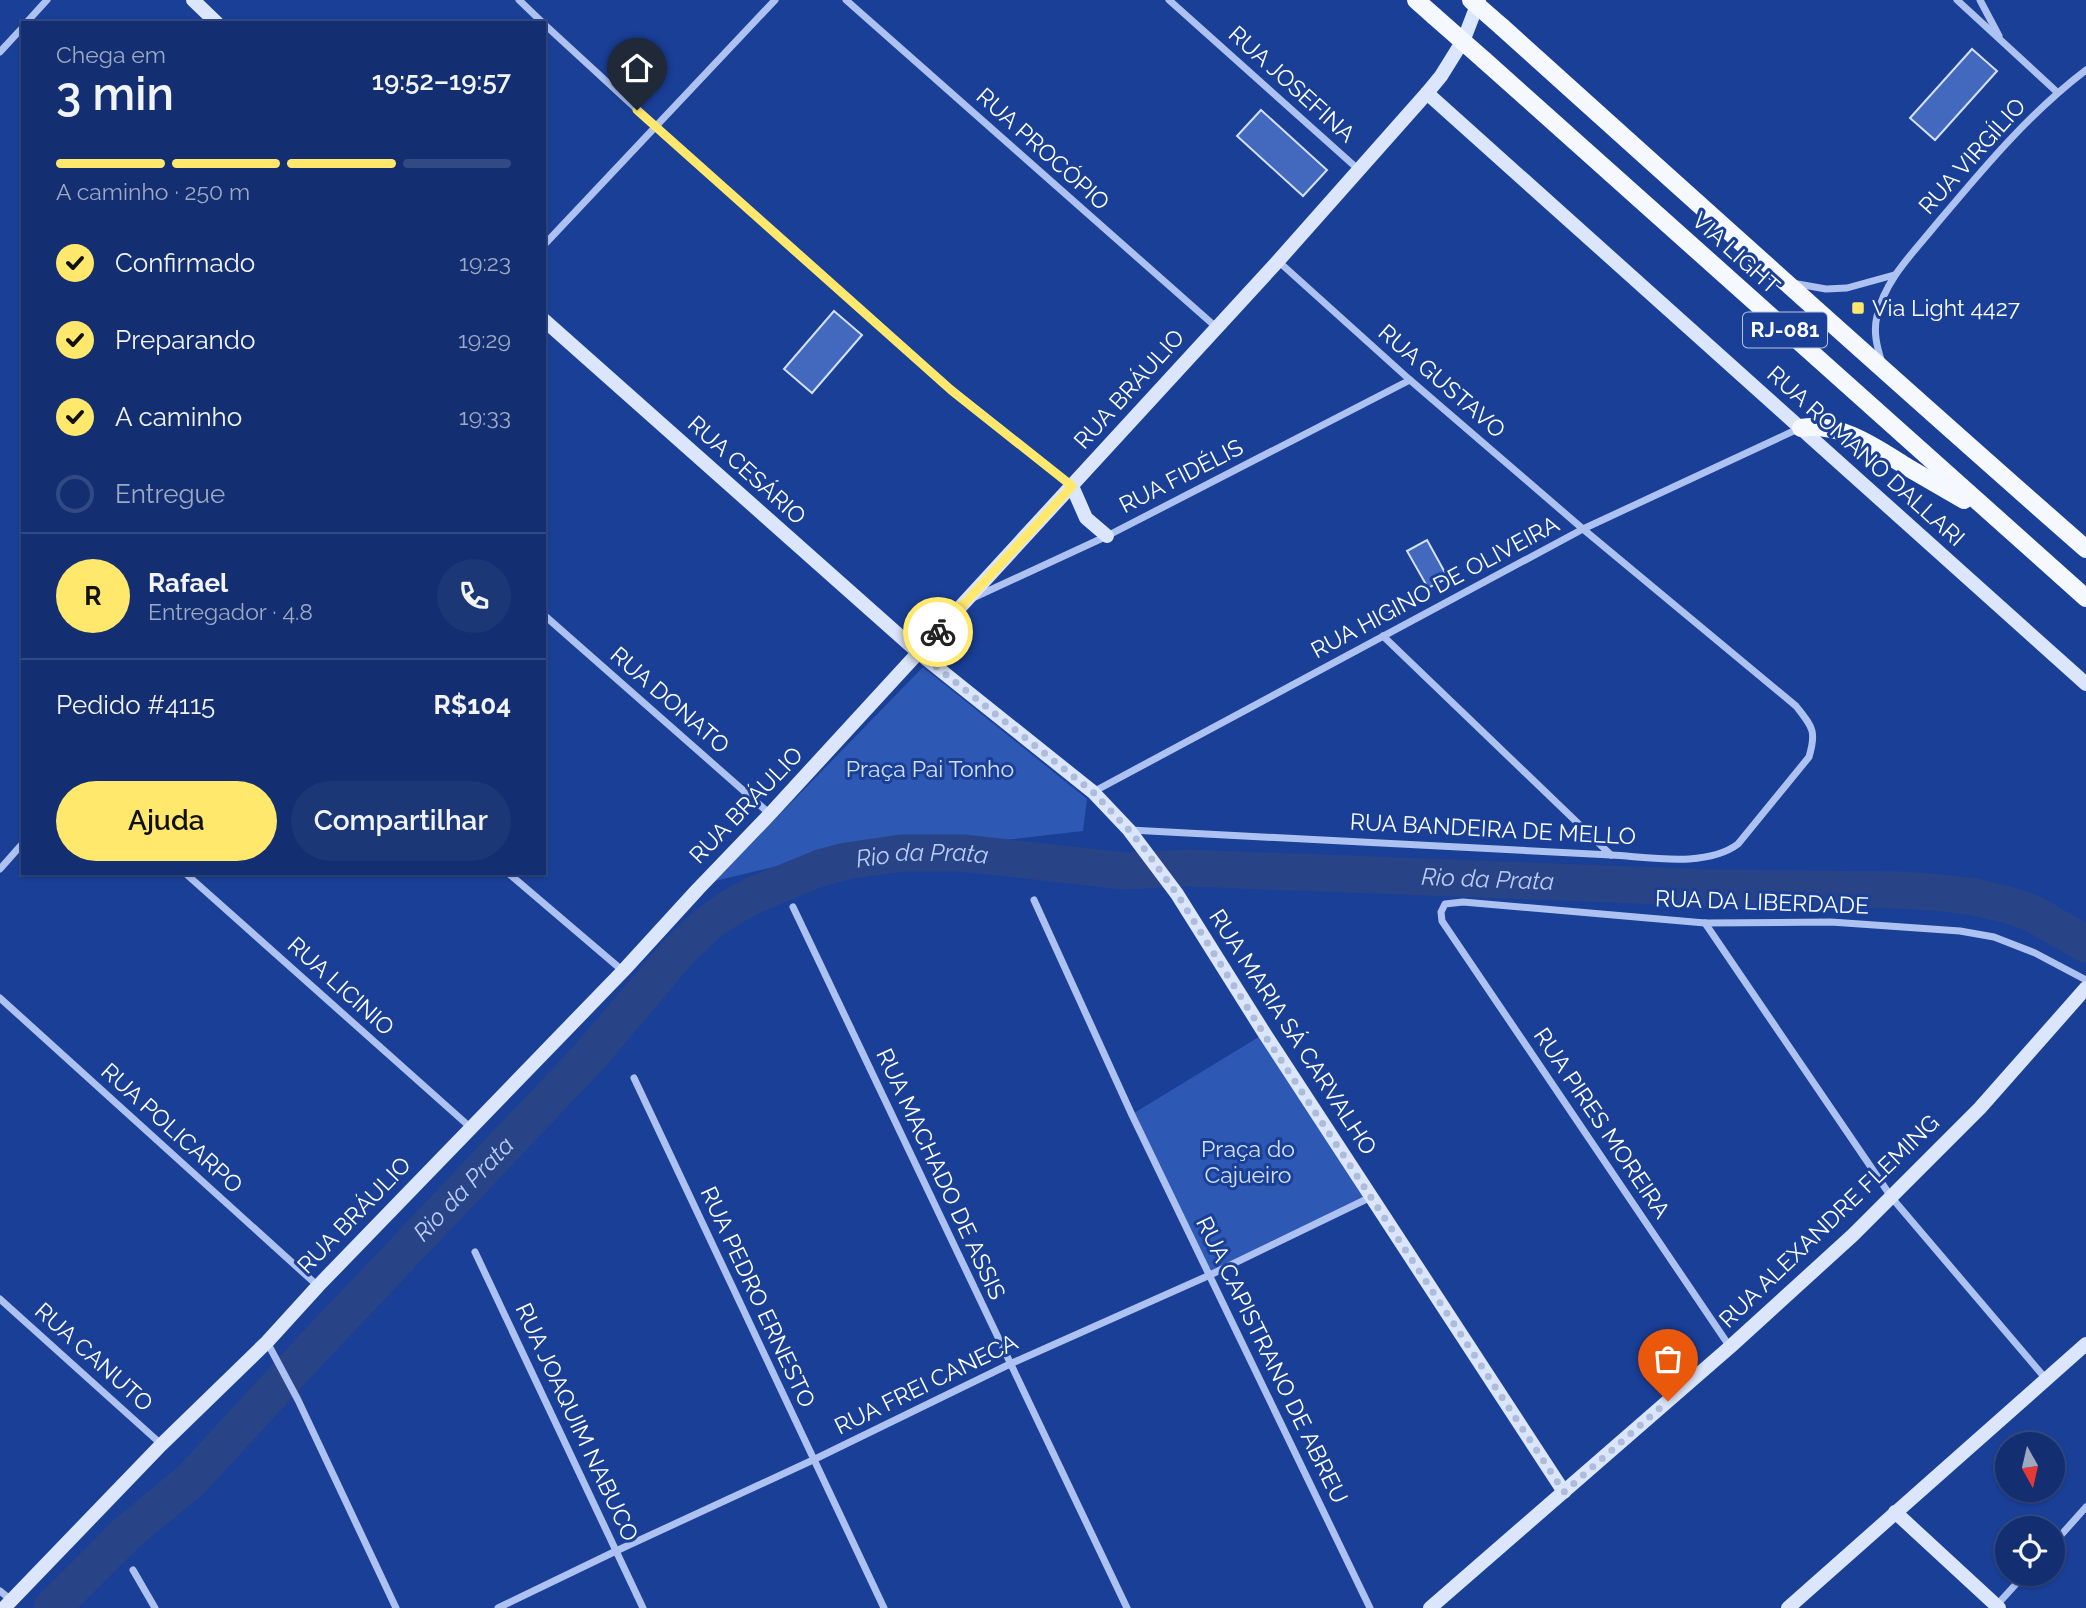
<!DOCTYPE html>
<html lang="pt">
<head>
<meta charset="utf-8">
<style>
	:root { --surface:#132f71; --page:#1c3776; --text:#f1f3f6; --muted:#9da9c3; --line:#324a84; --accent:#ffe86c }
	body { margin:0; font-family:Raleway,sans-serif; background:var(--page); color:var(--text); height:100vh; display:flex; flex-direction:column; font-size:26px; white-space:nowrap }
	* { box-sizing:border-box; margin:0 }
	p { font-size:23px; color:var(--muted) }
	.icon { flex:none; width:38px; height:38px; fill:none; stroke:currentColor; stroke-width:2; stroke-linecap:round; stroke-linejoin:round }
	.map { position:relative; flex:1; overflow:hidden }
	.drawer { position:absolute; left:21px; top:21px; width:525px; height:854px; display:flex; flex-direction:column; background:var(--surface); border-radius:0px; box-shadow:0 2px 5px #0004,0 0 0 2px var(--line) }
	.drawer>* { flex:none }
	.needle { width:46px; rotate:172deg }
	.buttons { position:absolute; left:1995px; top:1432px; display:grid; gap:14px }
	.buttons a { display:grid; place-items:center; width:70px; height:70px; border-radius:50%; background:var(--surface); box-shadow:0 2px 5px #0004,0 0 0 2px var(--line); font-size:35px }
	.pin { position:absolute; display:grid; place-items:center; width:60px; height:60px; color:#fff; margin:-72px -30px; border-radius:50% 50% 50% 0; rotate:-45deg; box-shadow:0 0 7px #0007 }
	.pin .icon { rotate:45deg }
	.courier { position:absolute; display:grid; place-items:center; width:70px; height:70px; margin:-35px; border:5px solid #ffe86c; border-radius:50%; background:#fff; color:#222; box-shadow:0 2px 9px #0007 }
	.overview em { font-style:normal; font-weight:600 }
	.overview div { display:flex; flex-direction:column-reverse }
	.overview { display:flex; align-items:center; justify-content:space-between; height:119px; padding:0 35px }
	h1 { font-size:46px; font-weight:600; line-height:52px }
	.bar { display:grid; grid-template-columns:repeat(4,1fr); gap:10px 7px; align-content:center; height:84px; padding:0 35px }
	.bar i { height:9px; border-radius:5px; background:var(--line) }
	.bar .current { background:var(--accent) }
	.bar p { grid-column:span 4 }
	.line { display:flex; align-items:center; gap:18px; padding:0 35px; border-top:2px solid var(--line) }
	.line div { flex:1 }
	.round { display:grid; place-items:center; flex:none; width:74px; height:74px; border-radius:37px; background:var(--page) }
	ol { padding:0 35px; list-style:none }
	li { display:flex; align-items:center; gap:21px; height:77px }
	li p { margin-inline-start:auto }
	li .icon { padding:7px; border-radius:50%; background:var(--accent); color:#111; stroke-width:4 }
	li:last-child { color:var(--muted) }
	li i { width:38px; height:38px; border:4px solid var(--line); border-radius:50% }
	.cta { display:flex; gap:14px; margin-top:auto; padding:14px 35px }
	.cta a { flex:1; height:80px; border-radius:42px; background:var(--accent); color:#111; font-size:28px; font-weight:600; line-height:80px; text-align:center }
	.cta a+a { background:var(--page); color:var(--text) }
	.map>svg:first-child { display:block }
</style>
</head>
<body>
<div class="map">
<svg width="2086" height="1608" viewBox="0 0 2086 1608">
	<rect width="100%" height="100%" fill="#193f97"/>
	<g fill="#2d58b4">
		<path d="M923,667L1087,799L1083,831L989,842L904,843L841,851L715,881Z"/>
		<path d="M1262,1035L1367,1196L1209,1272L1134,1113Z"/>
	</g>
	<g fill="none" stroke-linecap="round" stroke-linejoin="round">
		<path stroke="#294486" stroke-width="37" id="s1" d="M52,1608L128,1532L191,1480L309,1352L589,1057L679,951L706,925L730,908L754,895L820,868L847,861L901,853H963L1125,871L1188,868L1714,888L1901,890L1943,893L1974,897L2005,904L2032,913L2086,944"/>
	</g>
	<g fill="#4269be" stroke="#d4e0fb" stroke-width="2">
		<path d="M1972,49L1997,71L1935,140L1910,118Z"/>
		<path d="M1261,110L1327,170L1303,196L1237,136Z"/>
		<path d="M834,311L862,335L812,393L784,369Z"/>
		<path d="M1427,540L1448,578L1428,588L1407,551Z"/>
	</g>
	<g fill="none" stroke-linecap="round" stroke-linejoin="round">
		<g stroke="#adc2f0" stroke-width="7">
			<path d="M519,0L543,23"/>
			<path d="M846,0L1216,327"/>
			<path d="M1169,0L1359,170"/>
			<path d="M1957,0L2057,92"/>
			<path d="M1980,0L1999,36"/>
			<path d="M26,23L47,0"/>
			<path d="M544,24L656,127L952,390L1071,485"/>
			<path d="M0,52L23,27"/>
			<path d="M544,245L775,0"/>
			<path d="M1792,283L1826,289L1847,288L1894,275"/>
			<path d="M1882,363C1877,347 1873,332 1877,316C1885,280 1912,254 1934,227C1981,171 2028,114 2086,70"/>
			<path d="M975,597L1107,536L1410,380"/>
			<path d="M544,615L770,814"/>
			<path d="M1383,636L1611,855"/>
			<path d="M1093,792L1583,529L1800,428"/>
			<path d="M1130,830L1611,855C1649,857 1706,868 1738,844L1809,757C1817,730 1812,727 1796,706L1583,529L1410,380L1278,261"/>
			<path d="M0,869L23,843"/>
			<path d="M185,873L470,1127"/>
			<path d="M508,873L623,971"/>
			<path d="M1034,900L1132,1115L1370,1608"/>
			<path d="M793,907L1127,1608"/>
			<path d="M1705,923L1892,1198L2046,1379"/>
			<path d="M0,998L318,1286"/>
			<path d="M634,1078L884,1608"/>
			<path d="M475,1252L643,1608"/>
			<path d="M0,1299L161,1444"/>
			<path d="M267,1342L298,1400L396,1608"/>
			<path d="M1730,1347L1442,921L1441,912L1445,904L1463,902L1705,923L1831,922L1960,931L1994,937L2035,953L2086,980"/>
			<path d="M2053,1544L2086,1507"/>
			<path d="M133,1570L155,1608"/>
			<path d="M0,1591L11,1600"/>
			<path d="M1995,1607L2026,1573"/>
			<path d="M498,1608L616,1551L813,1460L1010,1364L1210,1275L1371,1197"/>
		</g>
		<g stroke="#dbe5fb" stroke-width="14">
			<path d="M193,0L217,23"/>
			<path d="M1427,93L2086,684"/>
			<path d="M544,320L919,653L1093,792L1129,830L1177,894L1263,1031L1564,1492"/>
			<path d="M1072,486L1086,518L1107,536"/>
			<path d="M1895,1512L1999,1608"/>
			<path d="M4,1608L161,1445L267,1342L318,1286L623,971L698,889L770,814L1278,261L1427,93L1441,76L1464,39L1479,0"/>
			<path d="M1430,1608L1730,1347L1853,1235L1980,1108L2086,988"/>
			<path d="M1788,1608L2086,1344"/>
		</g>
		<g stroke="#f6f8ff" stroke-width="18">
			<path d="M1416,0L1434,16"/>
			<path d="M1502,27C1696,202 1890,377 2086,549"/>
			<path d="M1484,60L2086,598"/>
			<path d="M1801,428C1841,422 1875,447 1907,467C1926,478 1945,489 1964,500"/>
		</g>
		<g stroke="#f6f8ff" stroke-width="18">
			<path d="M1471,0L1502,27"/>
			<path d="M1434,16L1484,60"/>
		</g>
	</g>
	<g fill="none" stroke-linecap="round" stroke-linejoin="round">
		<path stroke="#aebcdb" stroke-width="7" stroke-dasharray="0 12.6" d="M938,632L919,653L1093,792L1129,830L1146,851L1177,894L1262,1031L1564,1492L1668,1401"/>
		<path stroke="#ffe86c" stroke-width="9" d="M637,110L951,390L1072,486L938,632"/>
	</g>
	<rect fill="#ffe86c" stroke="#193f97" stroke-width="2.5" x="1851" y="301" width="14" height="14" rx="3.5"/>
	<g text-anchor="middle" stroke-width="6" stroke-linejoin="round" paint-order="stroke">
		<rect fill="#193f97" stroke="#bac5e0" stroke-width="2" x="1743" y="312.5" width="84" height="35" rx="5"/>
		<g font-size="21" font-weight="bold" fill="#fff">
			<text x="1785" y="337">RJ-081</text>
		</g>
		<g font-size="23" fill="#fff" stroke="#193f97">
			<text transform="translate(1292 84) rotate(42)" y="8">RUA JOSEFINA</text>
			<text transform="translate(1043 149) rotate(42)" y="8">RUA PROCÓPIO</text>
			<text transform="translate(1972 156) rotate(-48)" y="8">RUA VIRGÍLIO</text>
			<text transform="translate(1736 253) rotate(42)" y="8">VIA LIGHT</text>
			<text transform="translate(1442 381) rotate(41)" y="8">RUA GUSTAVO</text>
			<text transform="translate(1129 389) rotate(-48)" y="8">RUA BRÁULIO</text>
			<text transform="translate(1866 456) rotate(42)" y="8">RUA ROMANO DALLARI</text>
			<text transform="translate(747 470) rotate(42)" y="8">RUA CESÁRIO</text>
			<text transform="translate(1181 476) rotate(-27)" y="8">RUA FIDÉLIS</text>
			<text transform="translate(1435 587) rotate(-28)" y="8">RUA HIGINO DE OLIVEIRA</text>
			<text transform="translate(670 700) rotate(41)" y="8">RUA DONATO</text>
			<text transform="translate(746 805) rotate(-46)" y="8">RUA BRÁULIO</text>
			<text transform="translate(1493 829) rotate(3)" y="8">RUA BANDEIRA DE MELLO</text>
			<text transform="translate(1762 902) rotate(2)" y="8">RUA DA LIBERDADE</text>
			<text transform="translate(341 986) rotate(42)" y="8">RUA LICINIO</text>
			<text transform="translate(1293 1032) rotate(57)" y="8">RUA MARIA SÁ CARVALHO</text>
			<text transform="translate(1602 1123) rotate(56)" y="8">RUA PIRES MOREIRA</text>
			<text transform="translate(172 1128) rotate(42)" y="8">RUA POLICARPO</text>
			<text transform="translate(941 1174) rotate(65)" y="8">RUA MACHADO DE ASSIS</text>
			<text transform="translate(354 1215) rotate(-46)" y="8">RUA BRÁULIO</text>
			<text transform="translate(1829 1221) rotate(-44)" y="8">RUA ALEXANDRE FLEMING</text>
			<text transform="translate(758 1297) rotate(65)" y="8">RUA PEDRO ERNESTO</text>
			<text transform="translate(94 1357) rotate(42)" y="8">RUA CANUTO</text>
			<text transform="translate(1272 1360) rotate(64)" y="8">RUA CAPISTRANO DE ABREU</text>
			<text transform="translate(926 1384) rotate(-26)" y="8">RUA FREI CANECA</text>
			<text transform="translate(577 1422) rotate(65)" y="8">RUA JOAQUIM NABUCO</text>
		</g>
		<g font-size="23" fill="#fff" stroke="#193f97" text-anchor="start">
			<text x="1872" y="316">Via Light 4427</text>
		</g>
		<g font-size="23" fill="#d4e0fb" stroke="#193f97">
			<text x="930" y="777">Praça Pai Tonho</text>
			<text x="1248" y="1157">Praça do<tspan x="1248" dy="26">Cajueiro</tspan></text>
		</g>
		<g font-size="24" font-style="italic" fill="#b9cdf7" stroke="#193f97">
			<text dy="8" stroke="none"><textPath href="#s1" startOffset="1178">Rio da Prata</textPath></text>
			<text dy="8" stroke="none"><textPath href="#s1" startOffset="1745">Rio da Prata</textPath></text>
			<text dy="8" stroke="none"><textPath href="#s1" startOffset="588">Rio da Prata</textPath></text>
		</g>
	</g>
</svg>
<div class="buttons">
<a><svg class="needle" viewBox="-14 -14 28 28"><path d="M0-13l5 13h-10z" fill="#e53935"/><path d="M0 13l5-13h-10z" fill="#9da9c3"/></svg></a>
<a><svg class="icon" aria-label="locate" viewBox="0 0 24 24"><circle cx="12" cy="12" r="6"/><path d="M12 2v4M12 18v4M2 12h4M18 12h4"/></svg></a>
</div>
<div class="pin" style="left:1668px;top:1401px;background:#ea580c"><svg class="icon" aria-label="bag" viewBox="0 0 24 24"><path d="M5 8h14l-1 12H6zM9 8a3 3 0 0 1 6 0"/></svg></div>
<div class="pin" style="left:637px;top:110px;background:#1f2937"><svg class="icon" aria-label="home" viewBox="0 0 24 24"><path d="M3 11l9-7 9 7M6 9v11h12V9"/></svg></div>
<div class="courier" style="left:938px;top:632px"><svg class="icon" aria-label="bike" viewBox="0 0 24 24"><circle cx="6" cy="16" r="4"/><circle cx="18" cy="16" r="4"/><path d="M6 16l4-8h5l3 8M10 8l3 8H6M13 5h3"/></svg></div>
<section class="drawer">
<div class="overview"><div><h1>3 min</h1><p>Chega em</p></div><em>19:52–19:57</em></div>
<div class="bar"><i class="current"></i><i class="current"></i><i class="current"></i><i></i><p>A caminho · 250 m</p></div>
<ol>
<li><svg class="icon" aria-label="check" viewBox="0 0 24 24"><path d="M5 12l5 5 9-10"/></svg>Confirmado<p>19:23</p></li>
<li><svg class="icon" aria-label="check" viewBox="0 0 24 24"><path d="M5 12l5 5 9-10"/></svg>Preparando<p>19:29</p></li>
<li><svg class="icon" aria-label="check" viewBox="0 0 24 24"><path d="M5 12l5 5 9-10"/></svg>A caminho<p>19:33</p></li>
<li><i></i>Entregue</li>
</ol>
<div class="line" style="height:126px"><b class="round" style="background:var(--accent);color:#111">R</b><div><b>Rafael</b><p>Entregador · 4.8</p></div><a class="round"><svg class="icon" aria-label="phone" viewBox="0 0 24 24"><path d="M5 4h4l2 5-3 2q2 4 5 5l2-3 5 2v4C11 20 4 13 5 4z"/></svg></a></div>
<div class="line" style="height:91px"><div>Pedido #4115</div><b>R$104</b></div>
<div class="cta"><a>Ajuda</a><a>Compartilhar</a></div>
</section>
</div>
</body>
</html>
